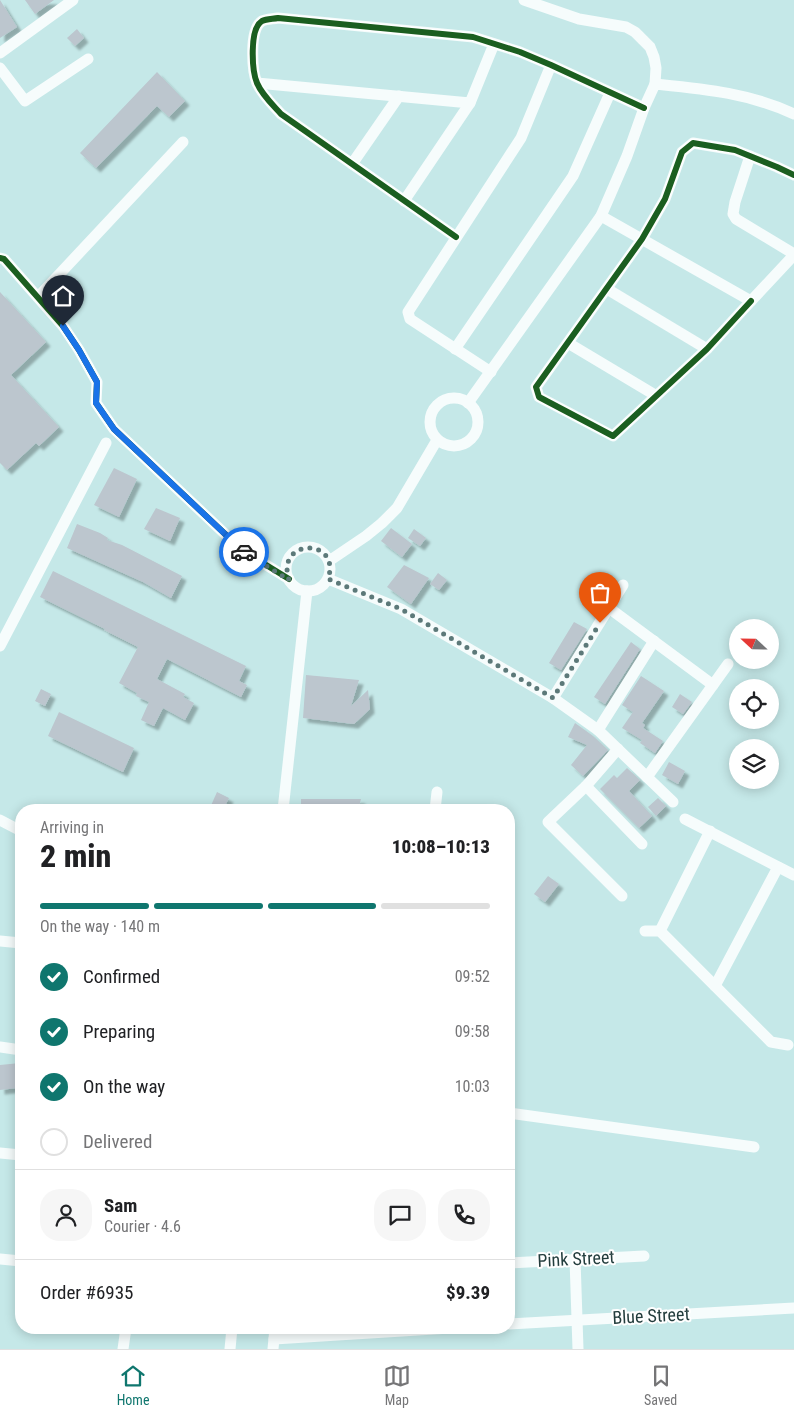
<!DOCTYPE html>
<html lang="en">
<head>
<meta charset="utf-8">
<style>
	:root { --surface:#fff; --page:#f6f6f6; --text:#202124; --muted:#757577; --line:#e0e0e0; --accent:#0f766e }
	body { margin:0; font-family:"Roboto Condensed",sans-serif; background:var(--page); color:var(--text); height:100vh; display:flex; flex-direction:column; font-size:19px; white-space:nowrap }
	* { box-sizing:border-box; margin:0 }
	p { font-size:16px; color:var(--muted) }
	.icon { flex:none; width:28px; height:28px; fill:none; stroke:currentColor; stroke-width:2; stroke-linecap:round; stroke-linejoin:round }
	.map { position:relative; flex:1; overflow:hidden }
	.panel { position:absolute; left:15px; top:804px; width:500px; height:530px; display:flex; flex-direction:column; background:var(--surface); border-radius:20px; box-shadow:0 2px 12px #0003 }
	.panel>* { flex:none }
	.needle { width:32px; rotate:292deg }
	.fabs { position:absolute; left:729px; top:619px; display:grid; gap:10px }
	.fabs a { display:grid; place-items:center; width:50px; height:50px; border-radius:50%; background:var(--surface); box-shadow:0 2px 12px #0003; font-size:25px }
	.pin { position:absolute; display:grid; place-items:center; width:42px; height:42px; color:#fff; margin:-51px -21px; border-radius:50% 50% 50% 0; rotate:-45deg; box-shadow:0 0 5px #0007 }
	.pin .icon { rotate:45deg }
	.courier { position:absolute; display:grid; place-items:center; width:50px; height:50px; margin:-25px; border:4px solid #1a73e8; border-radius:50%; background:#fff; color:#222; box-shadow:0 1px 6px #0007 }
	.summary em { font-style:normal; font-weight:800 }
	.summary div { display:flex; flex-direction:column-reverse }
	.summary { display:flex; align-items:center; justify-content:space-between; height:85px; padding:0 25px }
	h1 { font-size:32px; font-weight:800; line-height:38px }
	.bar { display:grid; grid-template-columns:repeat(4,1fr); gap:8px 5px; align-content:center; height:60px; padding:0 25px }
	.bar i { height:6px; border-radius:4px; background:var(--line) }
	.bar .on { background:var(--accent) }
	.bar p { grid-column:span 4 }
	.line { display:flex; align-items:center; gap:12px; padding:0 25px; border-top:1px solid var(--line) }
	.line div { flex:1 }
	.round { display:grid; place-items:center; flex:none; width:52px; height:52px; border-radius:20px; background:var(--page) }
	ol { padding:0 25px; list-style:none }
	li { display:flex; align-items:center; gap:15px; height:55px }
	li p { margin-inline-start:auto }
	li .icon { padding:5px; border-radius:50%; background:var(--accent); color:#fff; stroke-width:4 }
	li:last-child { color:var(--muted) }
	li i { width:28px; height:28px; border:2px solid var(--line); border-radius:50% }
	.dock { display:flex; justify-content:space-around; align-items:center; height:70px; border-top:1px solid var(--line); background:var(--surface); font-size:14px; color:var(--muted) }
	.dock a { display:grid; justify-items:center; gap:2px }
	.dock .on { color:var(--accent) }
	.map>svg:first-child { display:block }
</style>
</head>
<body>
<div class="map">
<svg width="794" height="1349" viewBox="0 0 794 1349">
	<defs>
		<filter id="shadow"><feDropShadow dx="4.5" dy="4.5" stdDeviation="1" flood-color="#0004"/></filter>
	</defs>
	<rect width="100%" height="100%" fill="#c5e8e8"/>
	<g fill="#bcc6ce" filter="url(#shadow)">
		<path d="M0,0L17,27L0,38Z"/>
		<path d="M25,0H54L35,14Z"/>
		<path d="M77,29L84,38L75,46L67,38Z"/>
		<path d="M157,72L185,101L169,117L157,106L96,168L80,153Z"/>
		<path d="M0,292L46,342L11,375L59,427L39,446L36,443L7,470L0,463Z"/>
		<path d="M114,468L137,479L119,517L94,505Z"/>
		<path d="M156,508L180,518L170,541L144,529Z"/>
		<path d="M77,524L100,533L108,538L107,540L122,545L182,576L171,598L143,582L67,548Z"/>
		<path d="M391,528L412,544L402,557L381,541Z"/>
		<path d="M414,529L426,538L420,546L408,538Z"/>
		<path d="M404,565L429,578L411,604L387,587Z"/>
		<path d="M53,571L246,666L239,681L247,685L241,697L167,659L157,679L185,694L183,697L194,703L185,720L163,708L154,726L141,720L149,702L136,696L137,693L119,683L138,647L104,630L105,629L40,597Z"/>
		<path d="M438,573L447,580L439,590L430,584Z"/>
		<path d="M574,622L587,629L561,670L549,663Z"/>
		<path d="M631,642L640,649L605,704L594,697Z"/>
		<path d="M306,675L359,680L351,706L368,690L370,709L354,724L303,718Z"/>
		<path d="M641,676L664,691L642,723L645,725L643,728L663,741L655,753L640,743L642,740L622,728L633,712L622,705Z"/>
		<path d="M41,689L51,694L45,706L35,701Z"/>
		<path d="M680,694L692,702L683,714L672,707Z"/>
		<path d="M59,712L134,748L123,772L48,736Z"/>
		<path d="M575,723L593,736L608,750L583,776L571,765L587,745L568,737Z"/>
		<path d="M669,762L685,771L678,784L662,775Z"/>
		<path d="M627,768L640,780L629,791L652,816L639,828L600,789L614,775L617,778Z"/>
		<path d="M217,792L229,798L223,810H209Z"/>
		<path d="M658,798L666,806L656,816L648,807Z"/>
		<path d="M301,799H361L358,810H301Z"/>
		<path d="M548,876L559,884L545,902L534,894Z"/>
		<path d="M20,1063L17,1088L0,1090V1065Z"/>
	</g>
	<g fill="none" stroke-linecap="round" stroke-linejoin="round">
		<g stroke="#f6fcfc" stroke-width="11">
			<path d="M524,0L579,19L626,27L635,32L650,47L654,57L656,68L655,84"/>
			<path d="M0,53L73,0"/>
			<path d="M0,68L25,101L88,59"/>
			<path d="M257,83L470,103L494,44"/>
			<path d="M750,156L735,202L733,214L736,219L794,254"/>
			<path d="M352,164L399,96"/>
			<path d="M404,201L470,103"/>
			<path d="M601,216L751,301L794,255"/>
			<path d="M456,237L281,114C273,105 262,95 257,83C252,71 249,29 262,21C266,19 273,19 278,18L473,37L520,52L551,65L644,108"/>
			<path d="M0,258L4,259L63,326L79,350L97,382L96,403L114,429L242,550L289,579"/>
			<path d="M607,289L707,349"/>
			<path d="M38,297L183,142"/>
			<path d="M751,301L707,349L613,436L539,397L536,387L642,239L665,199L682,152L693,143L735,150L777,167L794,175"/>
			<path d="M568,343L655,395"/>
			<path d="M455,349L573,176L610,93"/>
			<path d="M491,372L410,319L408,312L521,138L551,65"/>
			<circle cx="454" cy="422" r="24"/>
			<path d="M468,403L601,216L627,156L644,108L655,84C704,89 749,93 794,114"/>
			<circle cx="308" cy="569" r="22"/>
			<path d="M329,561L366,536L382,523L397,508L437,440"/>
			<path d="M328,579L401,609L553,698L598,730L673,802"/>
			<path d="M609,608L713,685"/>
			<path d="M0,646L106,443"/>
			<path d="M553,698L623,585"/>
			<path d="M598,730L654,641"/>
			<path d="M618,749L586,786L548,822L622,896"/>
			<path d="M647,777L728,664"/>
			<path d="M586,786L642,844"/>
			<path d="M283,810L307,591"/>
			<path d="M435,810L437,792"/>
			<path d="M685,819L794,875"/>
			<path d="M0,820L21,831"/>
			<path d="M645,931H660L771,1042L788,1045"/>
			<path d="M660,931L710,831"/>
			<path d="M0,941L21,943"/>
			<path d="M715,986L778,867"/>
			<path d="M0,1047L21,1050"/>
			<path d="M509,1113L754,1147"/>
			<path d="M0,1153L21,1155"/>
			<path d="M0,1259L21,1261"/>
			<path d="M575,1259L578,1349"/>
			<path d="M509,1263L644,1256"/>
			<path d="M509,1324L794,1308"/>
			<path d="M274,1339L450,1328"/>
			<path d="M123,1349L126,1328"/>
			<path d="M230,1349L232,1328"/>
			<path d="M273,1349L275,1328"/>
		</g>
		<g stroke="#fff" stroke-width="9">
			<g id="cycleway">
				<path d="M456,237L281,114C273,105 262,95 257,83C252,71 249,29 262,21C266,19 273,19 278,18L473,37L520,52L551,65L644,108"/>
				<path d="M0,258L4,259L63,326L79,350L97,382L96,403L114,429L242,550L289,579"/>
				<path d="M751,301L707,349L613,436L539,397L536,387L642,239L665,199L682,152L693,143L735,150L777,167L794,175"/>
			</g>
		</g>
		<use href="#cycleway" stroke="#1b5e20" stroke-width="6"/>
	</g>
	<g fill="none" stroke-linecap="round" stroke-linejoin="round">
		<path stroke="#5c7979" stroke-width="5" stroke-dasharray="0 9" d="M244,552L289,580C275,538 342,537 328,579L401,609L553,698L600,623"/>
		<path stroke="#1a73e8" stroke-width="6" d="M63,326L79,350L97,382L96,403L114,429L244,552"/>
	</g>
	<g text-anchor="middle" stroke-width="4" stroke-linejoin="round" paint-order="stroke">
		<g font-size="18" fill="#233d3d" stroke="#fff">
			<text transform="translate(576 1259) rotate(-3)" y="6">Pink Street</text>
			<text transform="translate(651 1316) rotate(-3)" y="6">Blue Street</text>
		</g>
	</g>
</svg>
<div class="fabs">
<a><svg class="needle" viewBox="-14 -14 28 28"><path d="M0-13l5 13h-10z" fill="#e53935"/><path d="M0 13l5-13h-10z" fill="#757577"/></svg></a>
<a><svg class="icon" aria-label="locate" viewBox="0 0 24 24"><circle cx="12" cy="12" r="6"/><path d="M12 2v4M12 18v4M2 12h4M18 12h4"/></svg></a>
<a><svg class="icon" aria-label="layers" viewBox="0 0 24 24"><path d="M12 4l9 5-9 5-9-5zM3 14l9 5 9-5"/></svg></a>
</div>
<div class="pin" style="left:600px;top:623px;background:#ea580c"><svg class="icon" aria-label="bag" viewBox="0 0 24 24"><path d="M5 8h14l-1 12H6zM9 8a3 3 0 0 1 6 0"/></svg></div>
<div class="pin" style="left:63px;top:326px;background:#1f2937"><svg class="icon" aria-label="home" viewBox="0 0 24 24"><path d="M3 11l9-7 9 7M6 9v11h12V9"/></svg></div>
<div class="courier" style="left:244px;top:552px"><svg class="icon" aria-label="car" viewBox="0 0 24 24"><path d="M5 17H2v-5l4-1 3-4h7l3 4 3 1v5h-3M9 17h6M6 11h13"/><circle cx="7" cy="17" r="2"/><circle cx="17" cy="17" r="2"/></svg></div>
<section class="panel">
<div class="summary"><div><h1>2 min</h1><p>Arriving in</p></div><em>10:08–10:13</em></div>
<div class="bar"><i class="on"></i><i class="on"></i><i class="on"></i><i></i><p>On the way · 140 m</p></div>
<ol>
<li><svg class="icon" aria-label="check" viewBox="0 0 24 24"><path d="M5 12l5 5 9-10"/></svg>Confirmed<p>09:52</p></li>
<li><svg class="icon" aria-label="check" viewBox="0 0 24 24"><path d="M5 12l5 5 9-10"/></svg>Preparing<p>09:58</p></li>
<li><svg class="icon" aria-label="check" viewBox="0 0 24 24"><path d="M5 12l5 5 9-10"/></svg>On the way<p>10:03</p></li>
<li><i></i>Delivered</li>
</ol>
<div class="line" style="height:90px"><a class="round"><svg class="icon" aria-label="person" viewBox="0 0 24 24"><circle cx="12" cy="8" r="4"/><path d="M4 21q1-7 8-7t8 7"/></svg></a><div><b>Sam</b><p>Courier · 4.6</p></div><a class="round"><svg class="icon" aria-label="chat" viewBox="0 0 24 24"><path d="M4 5h16v11H9l-5 4z"/></svg></a><a class="round"><svg class="icon" aria-label="phone" viewBox="0 0 24 24"><path d="M5 4h4l2 5-3 2q2 4 5 5l2-3 5 2v4C11 20 4 13 5 4z"/></svg></a></div>
<div class="line" style="height:65px"><div>Order #6935</div><b>$9.39</b></div>
</section>
</div>
<nav class="dock">
<a class="on"><svg class="icon" aria-label="home" viewBox="0 0 24 24"><path d="M3 11l9-7 9 7M6 9v11h12V9"/></svg>Home</a>
<a><svg class="icon" aria-label="map" viewBox="0 0 24 24"><path d="M3 6l6-2 6 2 6-2v14l-6 2-6-2-6 2zM9 4v14M15 6v14"/></svg>Map</a>
<a><svg class="icon" aria-label="saved" viewBox="0 0 24 24"><path d="M7 4h10v16l-5-4-5 4z"/></svg>Saved</a>
</nav>
</body>
</html>
